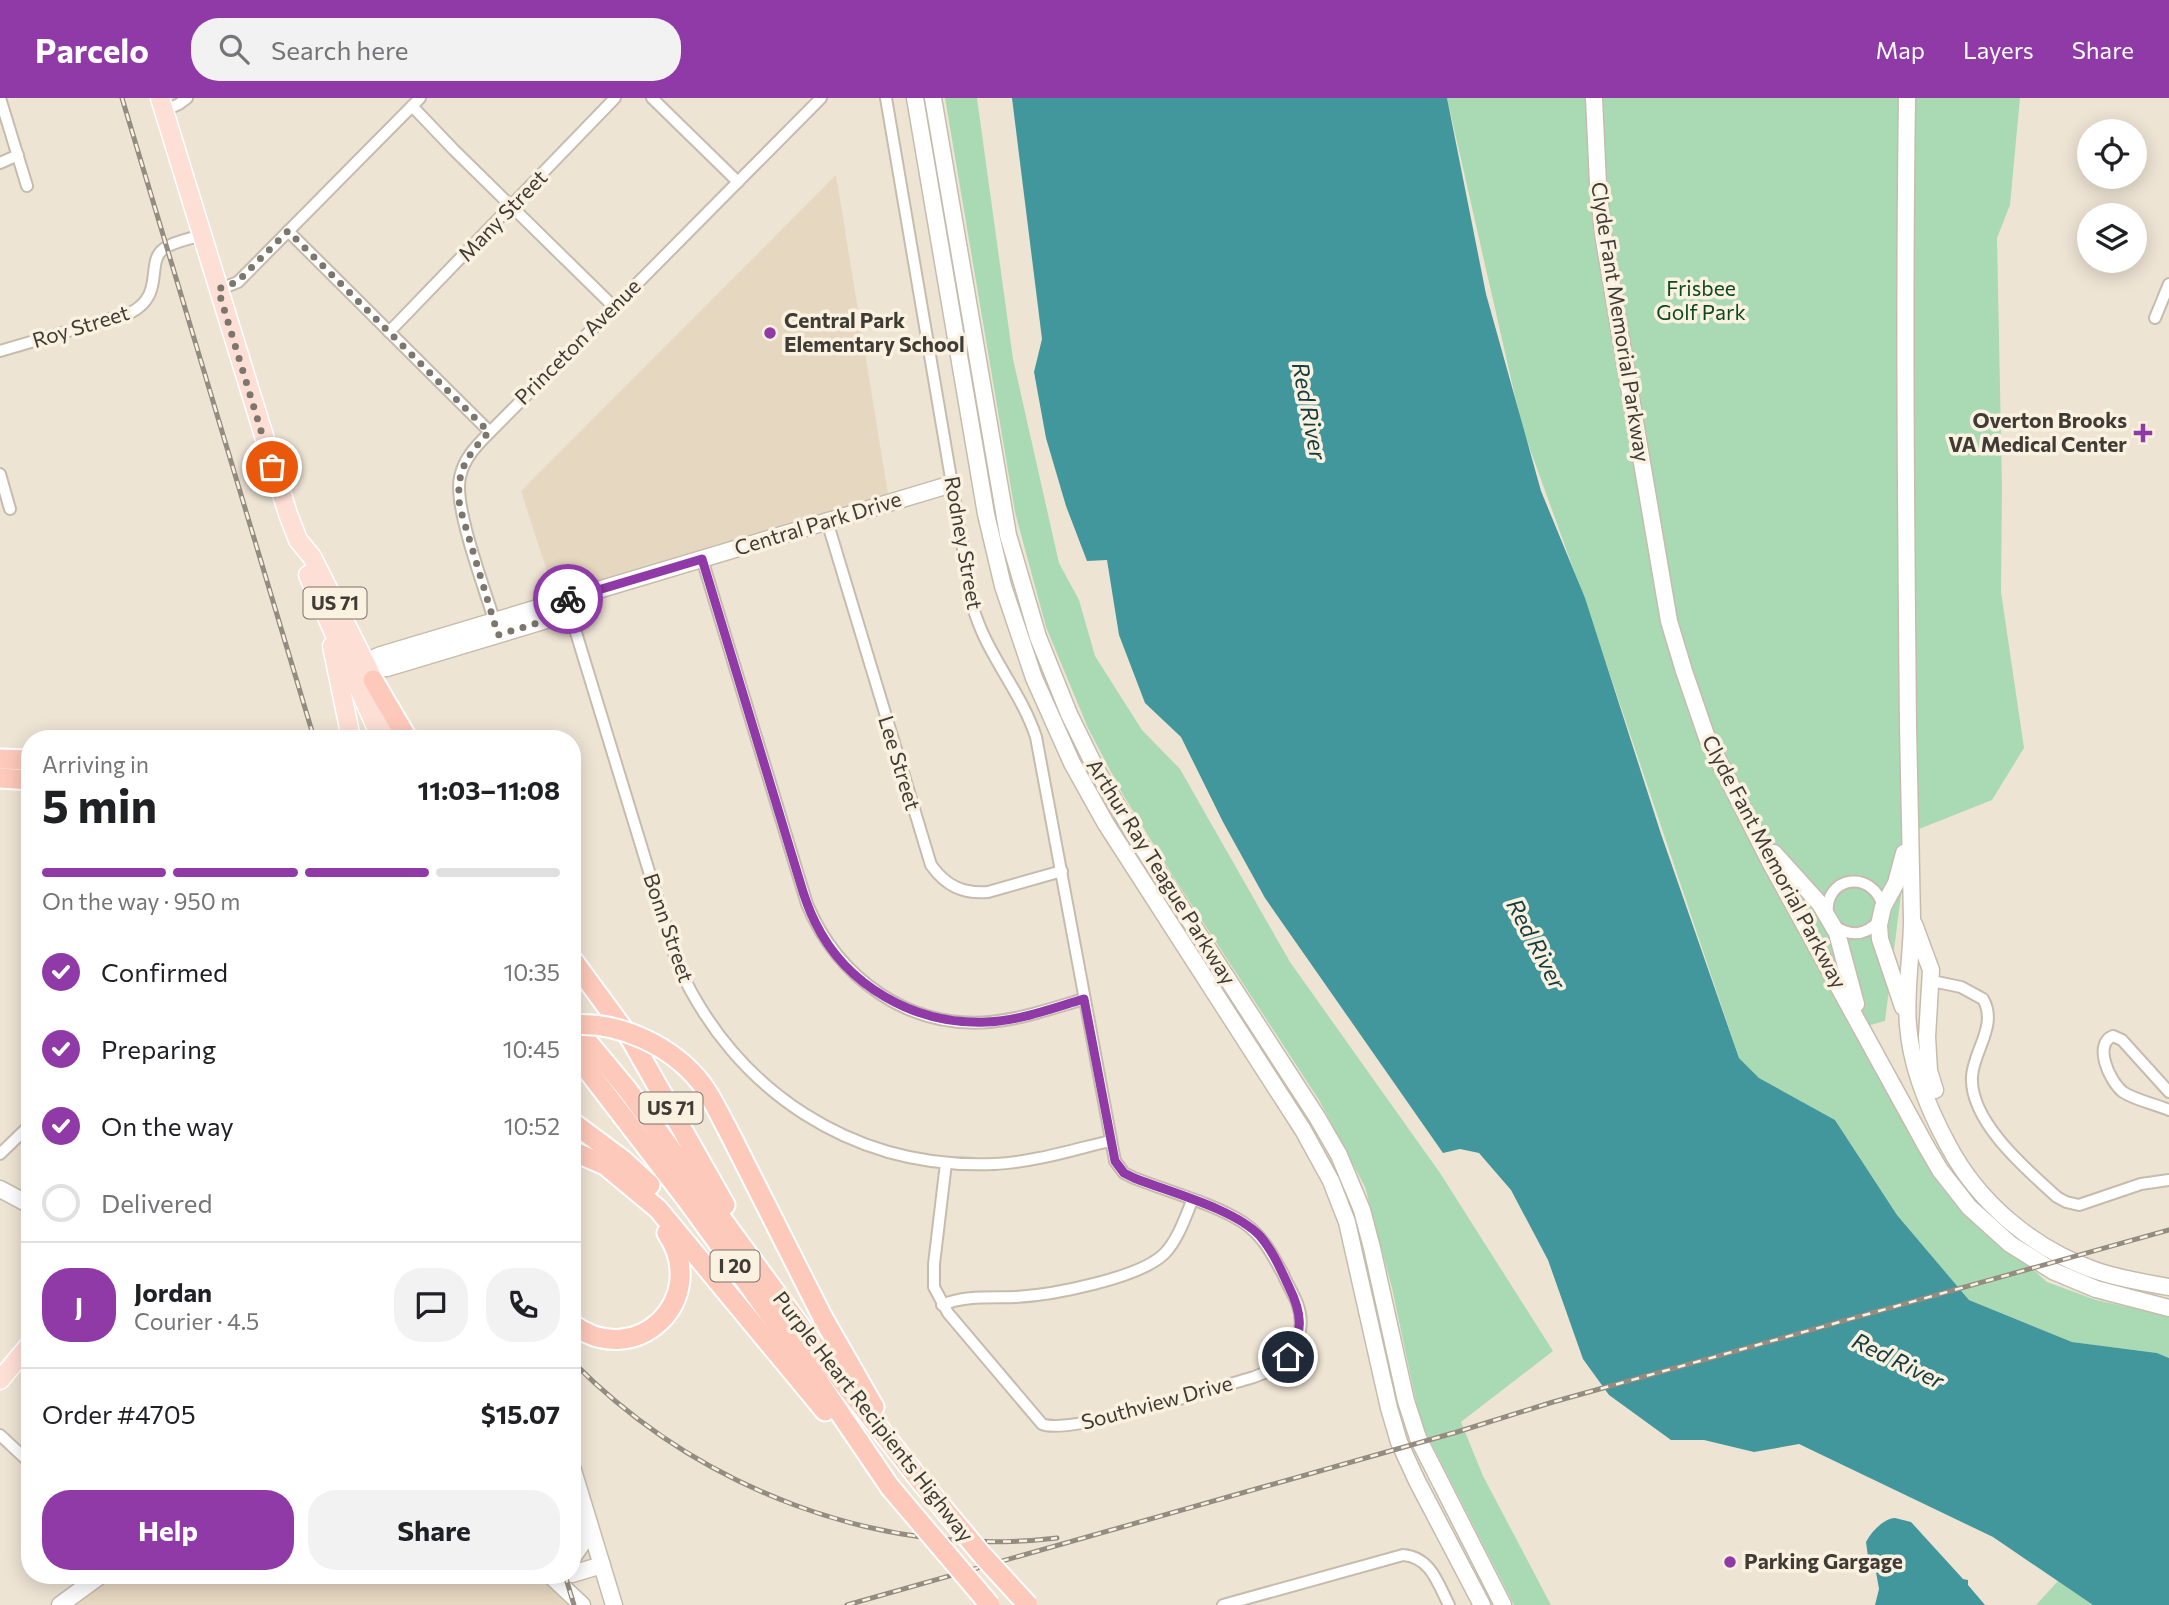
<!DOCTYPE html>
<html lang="en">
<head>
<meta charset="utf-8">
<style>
	:root { --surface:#fff; --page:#f2f2f2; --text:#202124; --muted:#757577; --line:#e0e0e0; --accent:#903aa7 }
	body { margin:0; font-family:Commissioner,sans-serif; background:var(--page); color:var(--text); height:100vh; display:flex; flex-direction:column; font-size:26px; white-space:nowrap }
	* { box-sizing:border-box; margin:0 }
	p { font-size:23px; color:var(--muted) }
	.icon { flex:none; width:38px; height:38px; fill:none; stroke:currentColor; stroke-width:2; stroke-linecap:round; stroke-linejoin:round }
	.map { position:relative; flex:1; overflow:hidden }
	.details { position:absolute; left:21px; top:632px; width:560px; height:854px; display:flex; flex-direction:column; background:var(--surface); border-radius:28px; box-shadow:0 4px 18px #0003 }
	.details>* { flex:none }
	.fabs { position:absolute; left:2077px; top:21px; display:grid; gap:14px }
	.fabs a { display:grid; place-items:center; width:70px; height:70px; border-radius:50%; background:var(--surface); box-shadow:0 4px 18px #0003; font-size:35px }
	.pin { position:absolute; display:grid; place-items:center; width:60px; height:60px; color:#fff; margin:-30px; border:4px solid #fff; border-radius:50%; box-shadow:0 2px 7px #0007 }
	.courier { position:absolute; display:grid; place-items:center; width:70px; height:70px; margin:-35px; border:5px solid #903aa7; border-radius:50%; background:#fff; color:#222; box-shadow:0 2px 9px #0007 }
	.head em { font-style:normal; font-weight:700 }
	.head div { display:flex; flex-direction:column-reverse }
	.head { display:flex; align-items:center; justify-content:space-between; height:119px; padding:0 21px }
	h1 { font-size:46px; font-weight:700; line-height:52px }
	.bar { display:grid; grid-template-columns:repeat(4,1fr); gap:10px 7px; align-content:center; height:84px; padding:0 21px }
	.bar i { height:9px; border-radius:5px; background:var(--line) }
	.bar .on { background:var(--accent) }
	.bar p { grid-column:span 4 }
	.line { display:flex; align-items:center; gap:18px; padding:0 21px; border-top:2px solid var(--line) }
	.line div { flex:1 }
	.round { display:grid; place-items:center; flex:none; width:74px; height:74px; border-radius:28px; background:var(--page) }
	ol { padding:0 21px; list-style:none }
	li { display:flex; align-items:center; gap:21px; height:77px }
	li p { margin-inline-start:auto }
	li .icon { padding:7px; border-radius:50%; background:var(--accent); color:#fff; stroke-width:4 }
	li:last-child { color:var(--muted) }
	li i { width:38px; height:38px; border:4px solid var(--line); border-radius:50% }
	.cta { display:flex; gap:14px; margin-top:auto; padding:14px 21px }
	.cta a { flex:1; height:80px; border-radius:28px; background:var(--accent); color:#fff; font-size:28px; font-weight:700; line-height:80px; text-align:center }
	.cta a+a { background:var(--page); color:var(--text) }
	header { display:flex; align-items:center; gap:42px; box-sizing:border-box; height:98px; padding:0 35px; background:var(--accent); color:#fff }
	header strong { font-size:33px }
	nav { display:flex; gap:38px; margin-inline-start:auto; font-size:24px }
	.search { width:490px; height:63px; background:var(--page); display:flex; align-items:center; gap:18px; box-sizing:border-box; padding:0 24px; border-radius:28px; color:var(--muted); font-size:26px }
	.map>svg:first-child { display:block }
</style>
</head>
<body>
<header>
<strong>Parcelo</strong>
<div class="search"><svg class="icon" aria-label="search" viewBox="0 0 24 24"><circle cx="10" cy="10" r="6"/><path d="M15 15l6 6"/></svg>Search here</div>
<nav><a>Map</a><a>Layers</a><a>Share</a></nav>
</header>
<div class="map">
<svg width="2169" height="1507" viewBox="0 0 2169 1507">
	<rect width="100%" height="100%" fill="#eee4d4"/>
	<g fill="#e6d7c1">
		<path d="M836,77L888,396L555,498L521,393Z"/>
		<path d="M101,1477H550L582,1507H60Z"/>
	</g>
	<g fill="#aadab4">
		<path d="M945,0H977L1013,261L1059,465L1079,502L1095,558L1142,632L1180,671L1290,864L1440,1075L1553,1253L1461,1324L1483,1378L1551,1507H1514L1420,1323L1392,1190L1365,1089L1319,1002L1171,775L1122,695L1088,630L1046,529L1015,414Z"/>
		<path d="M1447,0H1904L1902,789L1885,923L1852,932L1942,1090L2047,1184L2096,1202L2169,1218V1260L2157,1255L2072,1244L1969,1202L1897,1117L1835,1022L1759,980L1739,960L1590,517L1522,329Z"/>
		<path d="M1912,0H2020L2010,107L1997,140L2002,388L2001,494L2024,650L1992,702L1909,735Z"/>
		<path d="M2058,1483L2093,1507H2036Z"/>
	</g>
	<g fill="#42979d">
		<path d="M1012,0H1447L1486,196L1541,393L1585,500L1661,736L1739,960L1759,980L1835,1022L1897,1117L1969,1202L2072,1244L2157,1255L2169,1260V1507H2093L1993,1439L1799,1346L1754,1354L1704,1342H1671L1609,1297L1583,1261L1548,1162L1511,1092L1479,1055L1460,1051L1443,1055L1265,800L1223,724L1181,639L1145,605L1119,537L1107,462L1087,463L1066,408L1046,340L1034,274L1042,241Z"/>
		<path d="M1895,1420L1911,1424L1963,1481L1968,1482V1487L1985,1507H1875L1879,1491L1876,1474L1868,1459L1866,1444C1872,1433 1883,1421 1895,1420Z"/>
	</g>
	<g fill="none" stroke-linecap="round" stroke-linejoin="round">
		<g stroke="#c6bcad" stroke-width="14">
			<g id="street">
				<path d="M0,0L27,88"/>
				<path d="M652,0L738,84"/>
				<path d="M886,0L973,509C986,556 1021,593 1036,639L1115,1063L1124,1075L1134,1080C1167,1093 1215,1106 1244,1125C1263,1138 1272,1156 1283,1176C1287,1186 1293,1195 1297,1205C1310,1240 1286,1268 1254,1279C1218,1289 1069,1338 1042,1326L948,1215L934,1189V1166L946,1065"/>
				<path d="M412,8L454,52L614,209"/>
				<path d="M164,13L179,6L187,0"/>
				<path d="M0,65L18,57"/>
				<path d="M288,133L490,334"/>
				<path d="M218,192L238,184L420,0"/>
				<path d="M2155,220L2169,186"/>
				<path d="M389,234L615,0"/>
				<path d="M0,253L130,215C167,196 144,163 165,150C175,143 190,141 202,137"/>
				<path d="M0,376L10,411"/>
				<path d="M827,423L931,767C946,788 963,796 988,794L1062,773"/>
				<path d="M702,461L807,806C838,880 908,931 990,924C1022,921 1053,910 1084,901"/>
				<path d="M570,515L677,865C734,993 853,1072 995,1066C1034,1064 1072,1052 1110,1043"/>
				<path d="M496,528C486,494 453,409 460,379C464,360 477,347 490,334L821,0"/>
				<path d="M1828,817C1823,778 1873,770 1883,809"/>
				<path d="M1833,827C1850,839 1865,838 1879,823"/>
				<path d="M1932,883L1961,889L1983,901C1998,927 1974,952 1972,978C1969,1023 2027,1072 2057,1099L2066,1104L2079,1107L2141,1086L2169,1082"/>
				<path d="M2169,994L2122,942L2113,938C2093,946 2109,983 2123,994C2135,1002 2155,1006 2169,1012"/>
				<path d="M0,1056L30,1027"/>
				<path d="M942,1207C965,1197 992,1200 1016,1199C1052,1197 1141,1180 1165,1155C1178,1141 1185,1120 1192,1103"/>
				<path d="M0,1337L30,1365"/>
				<path d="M1223,1507L1403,1457C1431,1459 1438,1486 1449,1507"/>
			</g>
		</g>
		<g stroke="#c6bcad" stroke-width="19">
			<g id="secondary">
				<path d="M915,0L986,416L1003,488L1034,580L1072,665L1106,726L1303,1032L1331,1083L1347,1124L1389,1310L1399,1344L1417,1383L1482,1507"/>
				<path d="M933,0L1008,437L1038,539L1069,616L1096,671L1135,738L1317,1019L1339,1057L1362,1112L1372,1150L1406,1303L1418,1340L1503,1507"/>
				<path d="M1594,0L1598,86L1603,136L1669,523L1684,573L1707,640L1770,764L1926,1048L1940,1072L1969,1109L2010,1146L2053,1173L2096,1191L2169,1210"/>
				<path d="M1907,0C1904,209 1906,418 1908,627C1909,692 1911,756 1912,821C1912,856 1905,892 1908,927C1911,968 1929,1012 1948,1047C1979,1106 2035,1152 2097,1173C2121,1181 2145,1185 2169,1189"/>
				<path d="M368,570L376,559L381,557L952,386"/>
				<path d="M361,572L387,570L570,515L567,502"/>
				<path d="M1774,755L1820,806L1837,835L1856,906"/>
				<path d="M1914,826L1931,872L1927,939L1929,973L1935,992"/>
				<path d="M1903,909L1880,841L1879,827L1883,809L1896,785L1904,755"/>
				<path d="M0,1091L30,1107"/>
				<path d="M572,1369L614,1507"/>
				<path d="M572,1460L584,1443L587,1424"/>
				<path d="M572,1476L602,1467"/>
				<path d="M550,1477L582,1507"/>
				<path d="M60,1507L101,1477"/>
			</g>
		</g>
		<g stroke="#fff" stroke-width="21">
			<g id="primary">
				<path d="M160,0L288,416L298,442L312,459L368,570L396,640"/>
				<path d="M308,477L381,640"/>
				<path d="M332,548L351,640"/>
				<path d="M0,1282L30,1246"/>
			</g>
		</g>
		<g stroke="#fff" stroke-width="23">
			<g id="highway">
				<path d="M373,582L407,640"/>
				<path d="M0,661L30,662"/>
				<path d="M0,680L30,682"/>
				<path d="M572,861L632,943L725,1107"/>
				<path d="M572,925L627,991L814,1247L922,1385"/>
				<path d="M572,952L687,1102L816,1280L890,1389"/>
				<path d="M572,1024L623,1062L650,1087"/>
				<path d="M728,1032L823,1220L874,1309"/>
				<path d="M572,1053L605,1067L658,1111L825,1313"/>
				<path d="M572,1226C636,1274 711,1201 667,1135"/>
			</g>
		</g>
		<use href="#street" stroke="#fff" stroke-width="10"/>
		<use href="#secondary" stroke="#fff" stroke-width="16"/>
		<use href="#primary" stroke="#fedfd6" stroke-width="18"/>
		<use href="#highway" stroke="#fdc9bb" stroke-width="19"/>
		<g stroke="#938c81" stroke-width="5">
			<g id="rail">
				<path d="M122,0L314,640"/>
				<path d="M572,1263C697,1390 879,1461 1057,1440"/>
				<path d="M565,1477L574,1507"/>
				<path d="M847,1507L1457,1334L1553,1304L2169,1132"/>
			</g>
		</g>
		<use href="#rail" stroke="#fbf1e1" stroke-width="2.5" stroke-dasharray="8" stroke-linecap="butt"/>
		<g stroke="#fff" stroke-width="23" stroke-linecap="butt">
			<g id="highway-bridge">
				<path d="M572,927C619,923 672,948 701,985C712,999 719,1016 728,1032"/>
				<path d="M922,1385L983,1458L1028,1507"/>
				<path d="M890,1389L990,1507"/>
			</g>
		</g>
		<use href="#highway-bridge" stroke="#fdc9bb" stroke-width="19"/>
	</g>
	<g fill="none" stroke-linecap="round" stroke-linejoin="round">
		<path stroke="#7c766d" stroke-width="7" stroke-dasharray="0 12.6" d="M272,369L218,191L237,184L288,133L489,334C466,359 455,374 460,410L498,537L570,515L568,501"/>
		<path stroke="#903aa7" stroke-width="9" d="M568,501L702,461L800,784C804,798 809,812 815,824C846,888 915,927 986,924C1019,923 1053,910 1084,901L1115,1063L1124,1075L1134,1080C1169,1094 1235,1111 1260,1138C1273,1153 1281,1172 1289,1189C1302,1215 1304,1235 1288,1259"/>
	</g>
	<g fill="#903aa7" stroke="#fbf1e1" stroke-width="2.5">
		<circle cx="770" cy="235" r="7"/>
		<path d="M2139.5 324.5h7v7h7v7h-7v7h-7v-7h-7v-7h7z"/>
		<circle cx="1730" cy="1464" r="7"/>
	</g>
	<g text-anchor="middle" stroke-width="7" stroke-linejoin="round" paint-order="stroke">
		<g fill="#fbf1e1" stroke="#777269" stroke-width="2">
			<rect x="303.5" y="489.5" width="63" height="31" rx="5"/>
			<rect x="639.5" y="994.5" width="63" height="31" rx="5"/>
			<rect x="710.5" y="1152.5" width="49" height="31" rx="5"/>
		</g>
		<g font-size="19" font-weight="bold" fill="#3f3b35">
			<text x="335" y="512">US 71</text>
			<text x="671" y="1017">US 71</text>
			<text x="735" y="1175">I 20</text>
		</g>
		<g font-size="21" fill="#3f3b35" stroke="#fbf1e1">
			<text transform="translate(503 118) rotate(-46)" y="7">Many Street</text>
			<text transform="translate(1620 224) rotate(81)" y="7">Clyde Fant Memorial Parkway</text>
			<text transform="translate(81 229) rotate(-17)" y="7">Roy Street</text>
			<text transform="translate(578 244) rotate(-45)" y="7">Princeton Avenue</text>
			<text transform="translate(818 426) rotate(-17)" y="7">Central Park Drive</text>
			<text transform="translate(963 445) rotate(80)" y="7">Rodney Street</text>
			<text transform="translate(899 665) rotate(73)" y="7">Lee Street</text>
			<text transform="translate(1774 764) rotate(62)" y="7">Clyde Fant Memorial Parkway</text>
			<text transform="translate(1161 774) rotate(58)" y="7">Arthur Ray Teague Parkway</text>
			<text transform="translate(668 830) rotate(71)" y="7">Bonn Street</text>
			<text transform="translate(1157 1305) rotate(-15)" y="7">Southview Drive</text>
			<text transform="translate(873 1319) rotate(52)" y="7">Purple Heart Recipients Highway</text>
		</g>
		<g font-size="21" fill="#0b4923" stroke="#fbf1e1">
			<text x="1701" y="198">Frisbee<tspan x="1701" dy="24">Golf Park</tspan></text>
		</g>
		<g font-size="21" font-weight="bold" fill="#3f3b35" stroke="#fbf1e1" text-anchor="start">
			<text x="784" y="230">Central Park<tspan x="784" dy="24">Elementary School</tspan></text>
			<text x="2127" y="330" text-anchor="end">Overton Brooks<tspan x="2127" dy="24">VA Medical Center</tspan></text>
			<text x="1744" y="1471">Parking Gargage</text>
		</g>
		<g font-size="23" font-style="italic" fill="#153d40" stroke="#fbf1e1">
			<text transform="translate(1309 313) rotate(79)" y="8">Red River</text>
			<text transform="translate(1536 846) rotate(62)" y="8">Red River</text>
			<text transform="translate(1898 1263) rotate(26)" y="8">Red River</text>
		</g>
	</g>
</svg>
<div class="fabs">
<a><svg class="icon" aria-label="locate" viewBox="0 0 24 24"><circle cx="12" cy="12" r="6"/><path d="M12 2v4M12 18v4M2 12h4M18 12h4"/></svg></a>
<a><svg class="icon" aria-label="layers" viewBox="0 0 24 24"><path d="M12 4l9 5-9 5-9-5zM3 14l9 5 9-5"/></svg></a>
</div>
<div class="pin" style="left:272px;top:369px;background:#ea580c"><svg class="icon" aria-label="bag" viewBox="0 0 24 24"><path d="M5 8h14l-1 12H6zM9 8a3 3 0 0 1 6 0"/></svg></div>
<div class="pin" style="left:1288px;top:1259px;background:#1f2937"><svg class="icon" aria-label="home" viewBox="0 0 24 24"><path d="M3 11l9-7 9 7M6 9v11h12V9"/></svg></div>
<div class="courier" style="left:568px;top:501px"><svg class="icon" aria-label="bike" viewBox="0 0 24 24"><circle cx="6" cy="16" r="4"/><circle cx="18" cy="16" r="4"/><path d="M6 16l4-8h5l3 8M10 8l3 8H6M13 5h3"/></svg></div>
<section class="details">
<div class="head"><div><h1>5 min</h1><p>Arriving in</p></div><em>11:03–11:08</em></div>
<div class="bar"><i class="on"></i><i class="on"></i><i class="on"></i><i></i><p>On the way · 950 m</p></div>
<ol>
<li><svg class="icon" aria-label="check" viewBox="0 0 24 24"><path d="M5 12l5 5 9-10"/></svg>Confirmed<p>10:35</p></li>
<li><svg class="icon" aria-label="check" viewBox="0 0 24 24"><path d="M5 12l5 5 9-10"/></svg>Preparing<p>10:45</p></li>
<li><svg class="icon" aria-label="check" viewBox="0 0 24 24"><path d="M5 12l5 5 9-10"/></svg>On the way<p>10:52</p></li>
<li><i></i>Delivered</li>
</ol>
<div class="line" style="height:126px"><b class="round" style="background:var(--accent);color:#fff">J</b><div><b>Jordan</b><p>Courier · 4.5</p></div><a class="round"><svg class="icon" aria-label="chat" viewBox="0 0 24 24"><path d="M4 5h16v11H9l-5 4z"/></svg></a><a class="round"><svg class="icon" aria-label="phone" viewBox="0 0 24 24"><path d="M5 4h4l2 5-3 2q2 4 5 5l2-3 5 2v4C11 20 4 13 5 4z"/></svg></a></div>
<div class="line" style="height:91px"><div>Order #4705</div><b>$15.07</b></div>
<div class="cta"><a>Help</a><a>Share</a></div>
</section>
</div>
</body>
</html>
